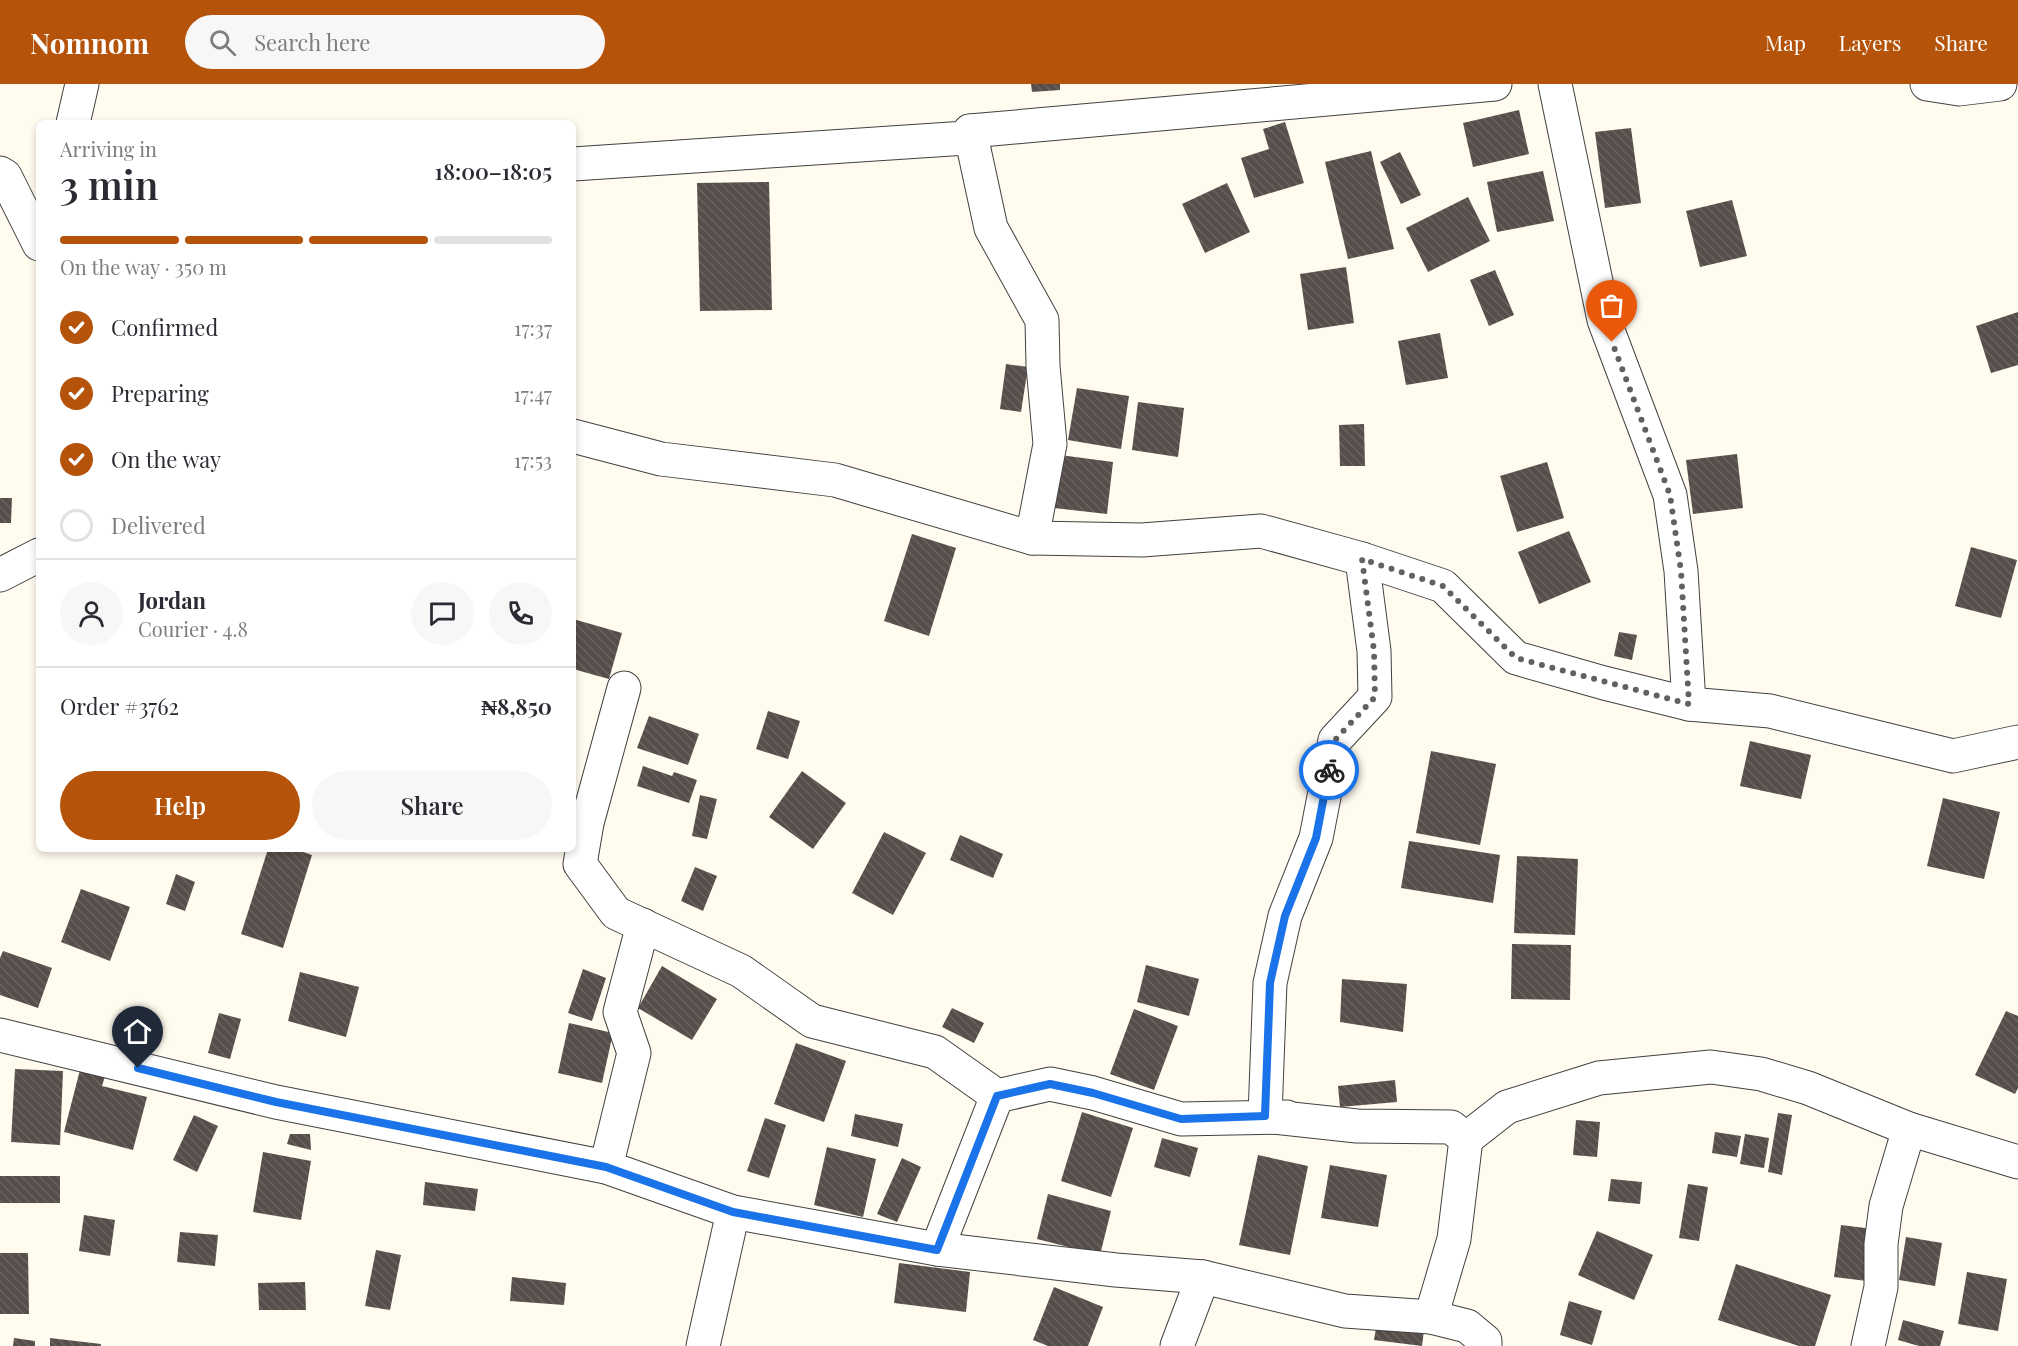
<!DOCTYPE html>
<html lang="en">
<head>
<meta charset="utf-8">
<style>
	:root { --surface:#fff; --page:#f7f7f7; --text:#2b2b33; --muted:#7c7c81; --line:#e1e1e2; --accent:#b45309 }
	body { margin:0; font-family:"Playfair Display",serif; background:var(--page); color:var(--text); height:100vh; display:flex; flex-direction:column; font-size:22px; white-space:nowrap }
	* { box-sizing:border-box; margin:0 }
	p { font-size:20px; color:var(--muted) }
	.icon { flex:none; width:33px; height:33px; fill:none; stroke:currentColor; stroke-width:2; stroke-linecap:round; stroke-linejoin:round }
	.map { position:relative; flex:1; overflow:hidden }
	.details { position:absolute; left:36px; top:36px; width:540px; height:732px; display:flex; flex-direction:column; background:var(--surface); border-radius:9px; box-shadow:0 3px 9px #0003 }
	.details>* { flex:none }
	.pin { position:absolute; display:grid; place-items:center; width:51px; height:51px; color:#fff; margin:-62px -26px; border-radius:50% 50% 50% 0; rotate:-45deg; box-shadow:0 0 6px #0007 }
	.pin .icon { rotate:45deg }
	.courier { position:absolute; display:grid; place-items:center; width:60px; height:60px; margin:-30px; border:4px solid #1a73e8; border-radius:50%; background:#fff; color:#222; box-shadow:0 2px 8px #0007 }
	.head em { font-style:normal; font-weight:600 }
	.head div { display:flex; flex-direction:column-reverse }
	.head { display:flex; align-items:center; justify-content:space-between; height:102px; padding:0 24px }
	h1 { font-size:39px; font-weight:600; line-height:45px }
	.bar { display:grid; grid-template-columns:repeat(4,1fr); gap:9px 6px; align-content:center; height:72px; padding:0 24px }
	.bar i { height:8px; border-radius:4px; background:var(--line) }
	.bar .current { background:var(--accent) }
	.bar p { grid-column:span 4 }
	.line { display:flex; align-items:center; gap:15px; padding:0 24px; border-top:2px solid var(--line) }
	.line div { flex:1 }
	.round { display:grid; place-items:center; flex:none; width:63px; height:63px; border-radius:32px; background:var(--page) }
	ol { padding:0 24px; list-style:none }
	li { display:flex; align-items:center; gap:18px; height:66px }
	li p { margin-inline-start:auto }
	li .icon { padding:6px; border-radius:50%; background:var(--accent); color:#fff; stroke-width:4 }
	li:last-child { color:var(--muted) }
	li i { width:33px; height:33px; border:3px solid var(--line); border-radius:50% }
	.action { display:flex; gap:12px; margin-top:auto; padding:12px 24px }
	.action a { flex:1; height:69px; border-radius:36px; background:var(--accent); color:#fff; font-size:24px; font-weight:600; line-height:69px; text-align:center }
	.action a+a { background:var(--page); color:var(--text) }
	header { display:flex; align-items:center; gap:36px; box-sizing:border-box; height:84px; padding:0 30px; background:var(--accent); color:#fff }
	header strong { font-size:28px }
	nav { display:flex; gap:33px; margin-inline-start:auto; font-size:21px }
	.search { width:420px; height:54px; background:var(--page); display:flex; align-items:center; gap:15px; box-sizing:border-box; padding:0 21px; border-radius:33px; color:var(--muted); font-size:22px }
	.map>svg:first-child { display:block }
</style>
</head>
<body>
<header>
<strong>Nomnom</strong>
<div class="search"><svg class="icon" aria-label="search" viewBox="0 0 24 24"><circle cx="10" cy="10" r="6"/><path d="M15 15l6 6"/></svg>Search here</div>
<nav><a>Map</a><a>Layers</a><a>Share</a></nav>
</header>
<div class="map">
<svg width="2018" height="1262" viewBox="0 0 2018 1262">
	<defs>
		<pattern id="building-back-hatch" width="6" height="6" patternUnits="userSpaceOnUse" patternTransform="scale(1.5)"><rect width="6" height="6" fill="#564e4a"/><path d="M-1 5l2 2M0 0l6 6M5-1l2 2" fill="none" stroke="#696360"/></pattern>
	</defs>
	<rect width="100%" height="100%" fill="#fffbef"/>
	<g fill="url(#building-back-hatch)">
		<path d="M1031,0H1060V6L1032,8Z"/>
		<path d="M1519,26L1529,70L1473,83L1463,39Z"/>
		<path d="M1285,38L1304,99L1254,114L1241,74L1269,65L1263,45Z"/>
		<path d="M1631,44L1641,119L1605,124L1595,48Z"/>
		<path d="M1371,67L1394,165L1348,175L1325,78Z"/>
		<path d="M1400,68L1421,111L1401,120L1380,78Z"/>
		<path d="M1543,87L1554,137L1497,148L1487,98Z"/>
		<path d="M769,98L772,226L700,227L697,99Z"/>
		<path d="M1227,99L1250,148L1205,169L1182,120Z"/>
		<path d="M1468,113L1490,157L1428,188L1406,144Z"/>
		<path d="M1732,116L1747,172L1700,183L1686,127Z"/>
		<path d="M1346,183L1354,239L1308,246L1300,190Z"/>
		<path d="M1495,186L1514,231L1489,242L1470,196Z"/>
		<path d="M2018,228V281L1991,289L1976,242Z"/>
		<path d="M1440,249L1448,294L1406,301L1398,257Z"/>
		<path d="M1006,280L1028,283L1021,328L1000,325Z"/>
		<path d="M1077,304L1129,312L1121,365L1068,356Z"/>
		<path d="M1138,318L1184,324L1178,373L1132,366Z"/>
		<path d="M1364,340L1365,382H1340L1339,341Z"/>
		<path d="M1737,370L1743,424L1693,430L1686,376Z"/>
		<path d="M1060,371L1113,378L1107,430L1054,424Z"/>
		<path d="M1547,378L1564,434L1517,448L1500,392Z"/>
		<path d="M0,414H12L11,439H0Z"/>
		<path d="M1569,447L1591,498L1539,520L1518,468Z"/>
		<path d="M912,450L956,464L929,552L884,537Z"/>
		<path d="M1971,463L2017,476L2001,534L1955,522Z"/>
		<path d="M573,535L622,549L609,595L573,585Z"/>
		<path d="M1619,548L1637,551L1632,576L1614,572Z"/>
		<path d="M768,627L800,637L788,675L756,665Z"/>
		<path d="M649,632L699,650L688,681L637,664Z"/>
		<path d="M1750,657L1811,671L1801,715L1740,702Z"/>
		<path d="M1431,667L1496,680L1480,761L1416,749Z"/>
		<path d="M643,682L672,692L674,688L697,696L689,719L637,702Z"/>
		<path d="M802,687L846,719L813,765L769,733Z"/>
		<path d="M700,711L717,715L707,755L692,752Z"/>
		<path d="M1943,714L2000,728L1984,795L1927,782Z"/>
		<path d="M884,748L926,769L893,831L852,809Z"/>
		<path d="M960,751L1003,770L993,794L950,776Z"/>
		<path d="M1409,757L1500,771L1493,819L1401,804Z"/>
		<path d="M268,765H294L312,771L283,864L241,850Z"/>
		<path d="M1517,772L1578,775L1575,851L1514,849Z"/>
		<path d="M695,783L717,792L703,827L681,817Z"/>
		<path d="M176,790L195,798L185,827L166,820Z"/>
		<path d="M81,805L130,823L110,877L61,858Z"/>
		<path d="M1512,860L1571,861L1570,916L1511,915Z"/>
		<path d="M3,867L52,884L38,924L0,911V874Z"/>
		<path d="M1146,881L1199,895L1189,932L1137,918Z"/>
		<path d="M662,882L717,915L692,956L638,924Z"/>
		<path d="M583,885L606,894L592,937L568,929Z"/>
		<path d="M300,888L359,903L346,953L288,937Z"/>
		<path d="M1342,895L1407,900L1403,948L1340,938Z"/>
		<path d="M952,924L984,939L974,959L942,943Z"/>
		<path d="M1134,925L1178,942L1154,1006L1110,990Z"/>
		<path d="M2006,927L2018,932V1004L2015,1010L1975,991Z"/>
		<path d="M219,929L241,935L230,975L208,969Z"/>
		<path d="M569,939L613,949L602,999L558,989Z"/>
		<path d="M796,959L846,977L824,1038L774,1020Z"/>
		<path d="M81,982L106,989L102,1002L147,1013L133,1066L64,1048Z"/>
		<path d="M15,985L63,987L60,1061L11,1058Z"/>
		<path d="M1395,996L1397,1018L1340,1023L1338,1002Z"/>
		<path d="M1082,1028L1133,1044L1111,1113L1061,1097Z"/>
		<path d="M1778,1029L1792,1031L1782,1091L1768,1088Z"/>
		<path d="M855,1030L903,1040L898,1063L851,1052Z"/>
		<path d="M194,1031L218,1042L197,1088L173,1076Z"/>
		<path d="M765,1034L786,1041L769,1094L747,1087Z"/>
		<path d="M1576,1036L1600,1038L1597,1073L1573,1071Z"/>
		<path d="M1715,1048L1741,1052L1737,1073L1712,1069Z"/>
		<path d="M290,1050H310L311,1066L287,1060Z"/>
		<path d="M1745,1050L1769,1054L1764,1084L1740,1080Z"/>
		<path d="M1162,1054L1198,1064L1190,1093L1154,1083Z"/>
		<path d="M827,1063L876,1075L863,1133L814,1121Z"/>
		<path d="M263,1068L311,1077L301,1136L253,1128Z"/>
		<path d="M1258,1071L1308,1082L1290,1171L1239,1161Z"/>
		<path d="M902,1074L921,1083L897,1138L877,1130Z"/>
		<path d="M1330,1081L1387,1091L1378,1143L1321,1134Z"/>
		<rect x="0" y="1092" width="60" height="27"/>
		<path d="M1611,1095L1642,1098L1640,1120L1608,1117Z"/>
		<path d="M425,1098L478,1105L475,1127L423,1121Z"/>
		<path d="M1688,1100L1708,1103L1699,1157L1679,1154Z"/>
		<path d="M1048,1110L1111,1127L1100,1171L1037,1155Z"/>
		<path d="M84,1131L115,1136L110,1172L79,1167Z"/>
		<path d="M1841,1141L1873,1145L1867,1197L1834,1193Z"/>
		<path d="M1597,1147L1653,1171L1634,1216L1578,1191Z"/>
		<path d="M180,1148L218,1151L215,1182L177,1178Z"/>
		<path d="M1906,1153L1942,1159L1935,1202L1899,1196Z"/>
		<path d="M376,1166L401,1171L390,1226L365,1222Z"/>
		<path d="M0,1169H28L29,1230H0Z"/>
		<path d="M899,1179L970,1188L966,1228L894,1219Z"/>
		<path d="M1736,1180L1831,1211L1815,1262H1799L1718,1236Z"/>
		<path d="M1967,1188L2007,1195L1998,1247L1958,1240Z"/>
		<path d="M512,1193L566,1199L564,1221L510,1217Z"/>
		<path d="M305,1198L306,1226H259L258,1199Z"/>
		<path d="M1054,1203L1103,1223L1088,1262H1048L1033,1256Z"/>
		<path d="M1569,1217L1602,1227L1592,1261L1560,1251Z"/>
		<path d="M1903,1236L1944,1247L1940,1262H1919L1898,1256Z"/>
		<path d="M1377,1238L1424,1246L1422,1262L1374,1256Z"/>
		<path d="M14,1254L35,1257V1262H13Z"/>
		<path d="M50,1254L101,1260V1262H50Z"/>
	</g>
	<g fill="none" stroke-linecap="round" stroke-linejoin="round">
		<g stroke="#414141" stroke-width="35">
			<g id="minor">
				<path d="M1555,0L1604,236L1670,411L1681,487L1689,620"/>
				<path d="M1927,0L1959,5L2000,0"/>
				<path d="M73,39L82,0"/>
				<path d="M970,47L991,144L1042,236L1043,282L1050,360L1032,454"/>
				<path d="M573,80L966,54L970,47L1495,0"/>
				<path d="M0,89L5,92L39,160"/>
				<path d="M573,352L661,375L835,396L1032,454L1142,456L1261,447L1362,475L1443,502L1516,574L1604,599L1689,620L1770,627L1953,672L2018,658"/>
				<path d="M0,491L39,471"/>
				<path d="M624,604L587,739L580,780L616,829L741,887L812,937L935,968L997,1012"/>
				<path d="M0,951L276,1018L606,1083L733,1128L937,1165L1116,1186L1203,1193L1345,1227L1431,1233L1454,1155L1466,1055L1451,1043L1357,1042L1265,1032L1270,899L1285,832L1316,754L1335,656L1375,613L1374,567L1362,475"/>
				<path d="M1466,1055L1507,1023L1599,994L1711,983L1761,990L1808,1004L1909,1045L2018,1078"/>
				<path d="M606,1083L634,969L620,928L643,841"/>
				<path d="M937,1165L997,1012L1050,1000L1093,1009L1181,1035L1287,1033"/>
				<path d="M1431,1233L1467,1242L1485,1257V1262"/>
				<path d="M703,1262L733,1128"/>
				<path d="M1177,1262L1203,1193"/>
				<path d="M1868,1262L1881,1203V1160L1886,1122L1909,1045"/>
			</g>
		</g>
		<use href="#minor" stroke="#fff" stroke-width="33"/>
	</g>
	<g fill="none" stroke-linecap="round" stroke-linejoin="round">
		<path stroke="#62615d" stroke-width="6" stroke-dasharray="0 10.8" d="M1329,686L1335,656L1375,613L1374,567L1362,475L1443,502L1516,574L1689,620L1681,487L1670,411L1612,258"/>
		<path stroke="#1a73e8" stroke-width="8" d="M138,984L276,1018L606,1083L733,1128L937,1166L997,1012L1050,1000L1093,1009L1181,1035L1265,1032L1270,899L1285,832L1316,754L1329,686"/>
	</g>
</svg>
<div class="pin" style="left:1612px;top:258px;background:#ea580c"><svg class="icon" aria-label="bag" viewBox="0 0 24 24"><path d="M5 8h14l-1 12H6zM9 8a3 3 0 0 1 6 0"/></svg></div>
<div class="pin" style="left:138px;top:984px;background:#1f2937"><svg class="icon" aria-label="home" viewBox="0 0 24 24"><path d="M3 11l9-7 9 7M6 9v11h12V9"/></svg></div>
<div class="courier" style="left:1329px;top:686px"><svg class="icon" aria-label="bike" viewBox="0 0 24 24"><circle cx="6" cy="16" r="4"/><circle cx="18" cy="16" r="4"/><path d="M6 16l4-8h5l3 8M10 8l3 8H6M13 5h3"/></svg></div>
<section class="details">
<div class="head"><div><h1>3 min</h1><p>Arriving in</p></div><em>18:00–18:05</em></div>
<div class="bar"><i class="current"></i><i class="current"></i><i class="current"></i><i></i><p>On the way · 350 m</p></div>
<ol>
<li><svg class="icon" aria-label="check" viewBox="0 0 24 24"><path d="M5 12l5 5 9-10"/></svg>Confirmed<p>17:37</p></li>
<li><svg class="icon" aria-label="check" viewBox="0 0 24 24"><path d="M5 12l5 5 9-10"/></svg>Preparing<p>17:47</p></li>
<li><svg class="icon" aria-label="check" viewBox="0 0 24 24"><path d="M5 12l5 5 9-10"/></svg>On the way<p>17:53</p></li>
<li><i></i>Delivered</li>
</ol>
<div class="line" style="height:108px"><a class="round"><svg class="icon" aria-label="person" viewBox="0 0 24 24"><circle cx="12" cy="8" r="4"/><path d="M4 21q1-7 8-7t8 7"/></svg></a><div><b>Jordan</b><p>Courier · 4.8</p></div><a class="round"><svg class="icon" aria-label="chat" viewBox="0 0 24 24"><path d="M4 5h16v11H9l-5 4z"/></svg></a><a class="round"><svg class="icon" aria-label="phone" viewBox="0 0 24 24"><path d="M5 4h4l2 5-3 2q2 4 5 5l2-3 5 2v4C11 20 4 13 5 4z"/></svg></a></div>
<div class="line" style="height:78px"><div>Order #3762</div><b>₦8,850</b></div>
<div class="action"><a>Help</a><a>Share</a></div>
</section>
</div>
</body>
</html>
